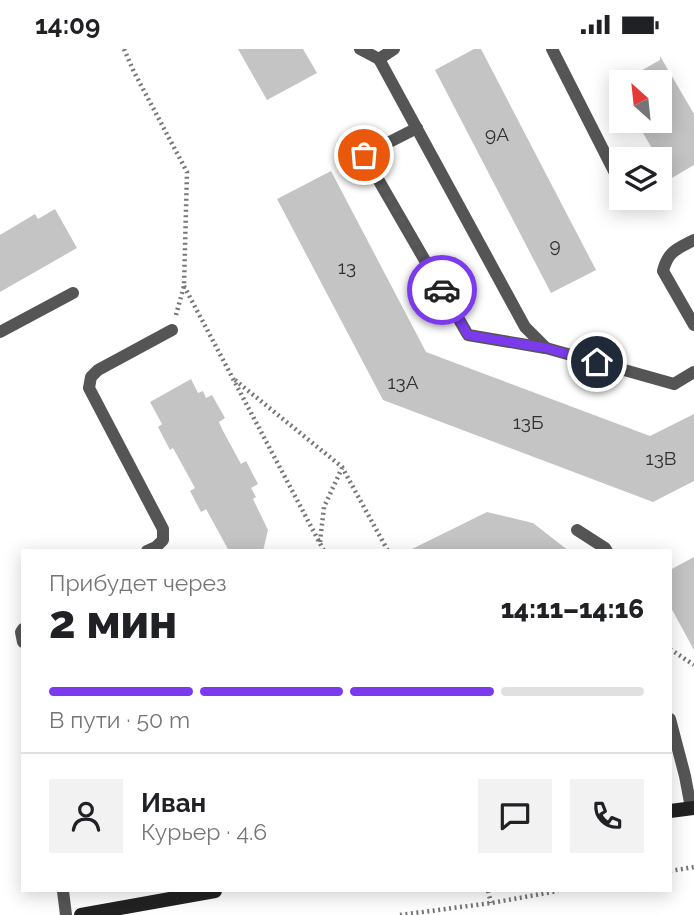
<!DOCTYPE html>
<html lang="ru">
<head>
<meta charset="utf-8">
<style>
	:root { --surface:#fff; --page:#f2f2f2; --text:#202124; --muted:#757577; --line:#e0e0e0; --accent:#7c3aed }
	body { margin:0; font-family:Raleway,sans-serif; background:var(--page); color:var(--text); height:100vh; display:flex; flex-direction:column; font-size:26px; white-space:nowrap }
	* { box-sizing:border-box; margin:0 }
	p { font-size:23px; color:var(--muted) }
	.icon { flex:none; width:38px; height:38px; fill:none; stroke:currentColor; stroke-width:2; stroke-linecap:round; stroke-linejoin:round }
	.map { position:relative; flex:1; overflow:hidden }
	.sheet { position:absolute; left:21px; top:500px; width:651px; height:343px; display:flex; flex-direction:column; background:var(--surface); border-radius:0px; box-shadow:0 4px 18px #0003 }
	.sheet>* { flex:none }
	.needle { width:46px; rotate:333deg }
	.controls { position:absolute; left:609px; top:21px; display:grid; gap:14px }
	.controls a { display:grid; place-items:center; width:63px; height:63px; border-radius:0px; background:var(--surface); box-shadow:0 4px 18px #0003; font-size:35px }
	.pin { position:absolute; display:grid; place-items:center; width:60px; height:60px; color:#fff; margin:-30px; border:4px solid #fff; border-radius:50%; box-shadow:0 2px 7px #0007 }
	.courier { position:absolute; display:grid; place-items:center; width:70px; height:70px; margin:-35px; border:5px solid #7c3aed; border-radius:50%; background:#fff; color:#222; box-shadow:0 2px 9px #0007 }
	.head em { font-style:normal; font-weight:800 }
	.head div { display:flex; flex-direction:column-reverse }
	.head { display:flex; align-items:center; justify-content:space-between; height:119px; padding:0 28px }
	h1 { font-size:46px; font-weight:800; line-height:52px }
	.bar { display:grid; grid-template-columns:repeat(4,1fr); gap:10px 7px; align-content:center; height:84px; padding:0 28px }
	.bar i { height:9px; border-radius:5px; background:var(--line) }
	.bar .current { background:var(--accent) }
	.bar p { grid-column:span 4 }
	.line { display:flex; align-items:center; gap:18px; padding:0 28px; border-top:2px solid var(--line) }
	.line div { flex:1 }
	.round { display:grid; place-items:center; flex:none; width:74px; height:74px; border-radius:0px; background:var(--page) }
	.status { display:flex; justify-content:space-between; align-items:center; height:49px; padding:0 35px; background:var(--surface); direction:ltr }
	.status svg { height:19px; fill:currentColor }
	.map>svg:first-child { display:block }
</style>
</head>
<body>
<div class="status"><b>14:09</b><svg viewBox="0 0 49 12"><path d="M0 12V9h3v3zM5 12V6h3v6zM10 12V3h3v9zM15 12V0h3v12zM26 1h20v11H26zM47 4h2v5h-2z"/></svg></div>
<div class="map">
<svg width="694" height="866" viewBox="0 0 694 866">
	<rect width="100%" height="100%" fill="#fff"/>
	<g fill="#c4c4c4">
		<path d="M238,0H303L317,24L267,51Z"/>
		<path d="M474,0H481L596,221L551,244L435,21Z"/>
		<path d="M660,7L694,65V116L670,130L636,72H660V33H621L660,11Z"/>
		<path d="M331,122L426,303L650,387L694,365V432L653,453L383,351L277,150Z"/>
		<path d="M55,160L77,199L0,243V186L35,165L38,170Z"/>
		<path d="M191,330L198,344L203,342L206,349L212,346L225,369L219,373L223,382L241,415L246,412L258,435L251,439L256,448L253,450L268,481L263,502H229L206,460L201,463L190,442L195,439L173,399L170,401L158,378L162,375L150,353Z"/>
		<path d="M487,463L533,474L569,502H408Z"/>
		<path d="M694,508V601L670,557V521Z"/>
	</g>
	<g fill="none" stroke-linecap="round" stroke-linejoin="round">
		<g stroke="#777" stroke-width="4.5" stroke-dasharray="2 3.5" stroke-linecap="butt">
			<path d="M124,0L134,23L187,123L184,237L176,266"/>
			<path d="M184,237L324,502"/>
			<path d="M235,331L342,418L388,502"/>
			<path d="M320,493L324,458L342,419"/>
			<path d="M670,600L694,616"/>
			<path d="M670,822L694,818"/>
			<path d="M488,842L491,854"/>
			<path d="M400,866L491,854L558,842"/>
		</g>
		<g stroke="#555" stroke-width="12">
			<path d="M360,0L379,10L394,0"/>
			<path d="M552,0L616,126"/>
			<path d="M379,10L525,278L546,299L674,335L694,323"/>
			<path d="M417,79L364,106L468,286L545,299"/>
			<path d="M694,191C677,200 668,202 663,222L694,276"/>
			<path d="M0,283L73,244"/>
			<path d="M577,481L605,499L607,502"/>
			<path d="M147,502L156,498L163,491V480L89,339L91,328L98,321L172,281"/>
			<path d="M23,580L21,583L23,593"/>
			<path d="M670,670L685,727L691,759"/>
			<path d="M63,842L66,866"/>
		</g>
		<g stroke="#222" stroke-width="14">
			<path d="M670,762L694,759"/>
			<path d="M81,866L215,842"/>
		</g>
	</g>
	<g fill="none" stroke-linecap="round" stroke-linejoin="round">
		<path stroke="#595959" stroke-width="7" stroke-dasharray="0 12.6" d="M364,106L442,241"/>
		<path stroke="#7c3aed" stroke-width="9" d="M442,241L468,286L546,299L597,313"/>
	</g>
	<g text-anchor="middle" stroke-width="7" stroke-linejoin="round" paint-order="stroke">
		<g font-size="19" fill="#313131">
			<text x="497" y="92">9А</text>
			<text x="555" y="203">9</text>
			<text x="347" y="225">13</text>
			<text x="403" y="340">13А</text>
			<text x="528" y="380">13Б</text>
			<text x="661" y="416">13В</text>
		</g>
	</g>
</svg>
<div class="controls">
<a><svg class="needle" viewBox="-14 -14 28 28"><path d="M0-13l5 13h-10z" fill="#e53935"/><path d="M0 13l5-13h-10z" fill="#757577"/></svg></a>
<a><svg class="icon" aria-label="layers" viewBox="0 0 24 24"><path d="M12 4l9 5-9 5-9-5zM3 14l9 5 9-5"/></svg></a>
</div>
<div class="pin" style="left:364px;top:106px;background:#ea580c"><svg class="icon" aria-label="bag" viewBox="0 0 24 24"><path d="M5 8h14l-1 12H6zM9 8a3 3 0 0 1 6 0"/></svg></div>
<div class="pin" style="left:597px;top:313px;background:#1f2937"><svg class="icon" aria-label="home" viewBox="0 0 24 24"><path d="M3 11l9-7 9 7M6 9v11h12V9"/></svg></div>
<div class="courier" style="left:442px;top:241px"><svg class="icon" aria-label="car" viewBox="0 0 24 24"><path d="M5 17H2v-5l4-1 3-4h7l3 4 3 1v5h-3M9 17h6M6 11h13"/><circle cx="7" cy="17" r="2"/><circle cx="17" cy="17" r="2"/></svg></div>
<section class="sheet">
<div class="head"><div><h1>2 мин</h1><p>Прибудет через</p></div><em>14:11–14:16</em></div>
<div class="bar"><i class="current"></i><i class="current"></i><i class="current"></i><i></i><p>В пути · 50 m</p></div>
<div class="line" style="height:126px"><a class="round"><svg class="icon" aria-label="person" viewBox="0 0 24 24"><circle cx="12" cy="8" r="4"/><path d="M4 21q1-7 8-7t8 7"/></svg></a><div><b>Иван</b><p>Курьер · 4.6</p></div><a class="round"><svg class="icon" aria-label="chat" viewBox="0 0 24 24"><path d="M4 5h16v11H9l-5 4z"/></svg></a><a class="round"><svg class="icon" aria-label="phone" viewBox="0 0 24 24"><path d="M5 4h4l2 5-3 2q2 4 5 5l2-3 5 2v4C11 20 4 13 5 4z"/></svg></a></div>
</section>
</div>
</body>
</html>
